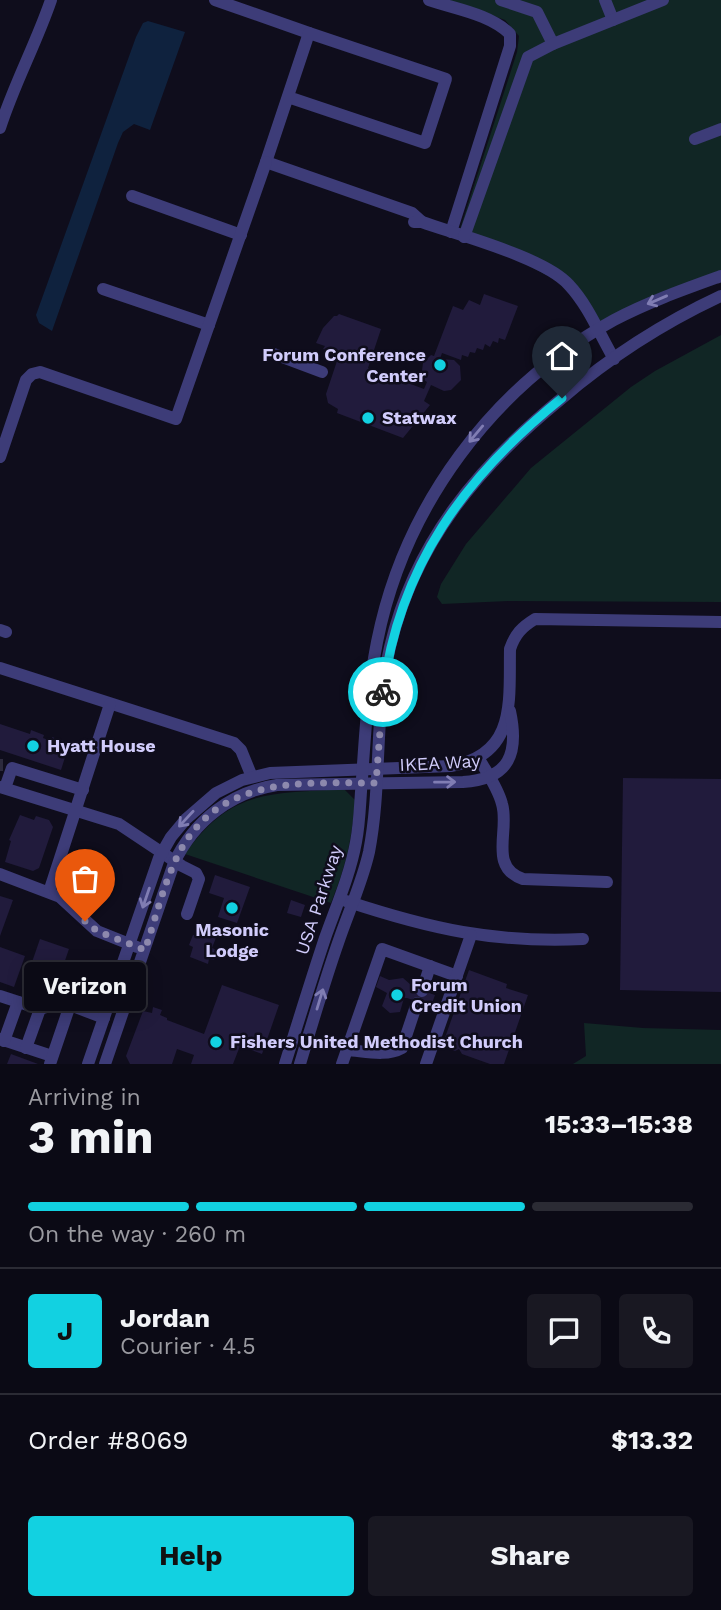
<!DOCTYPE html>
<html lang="en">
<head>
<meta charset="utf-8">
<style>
	:root { --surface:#0b0a15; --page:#191822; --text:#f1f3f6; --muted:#9a9aa0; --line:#2b2b34; --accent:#12d1e1 }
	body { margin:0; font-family:"Work Sans",sans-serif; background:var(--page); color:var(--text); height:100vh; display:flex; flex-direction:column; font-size:26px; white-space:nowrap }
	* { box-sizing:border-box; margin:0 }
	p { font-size:23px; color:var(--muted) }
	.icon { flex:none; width:38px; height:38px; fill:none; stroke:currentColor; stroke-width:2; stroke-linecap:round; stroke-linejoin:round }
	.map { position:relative; height:1064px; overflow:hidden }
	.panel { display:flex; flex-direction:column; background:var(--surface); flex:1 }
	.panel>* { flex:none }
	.pin { position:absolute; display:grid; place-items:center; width:60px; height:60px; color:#fff; margin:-72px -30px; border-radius:50% 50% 50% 0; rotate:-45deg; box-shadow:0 0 7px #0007 }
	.pin .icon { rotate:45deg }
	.courier { position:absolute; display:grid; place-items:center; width:70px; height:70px; margin:-35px; border:5px solid #12d1e1; border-radius:50%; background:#fff; color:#222; box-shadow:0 2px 9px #0007 }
	.bubble { position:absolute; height:49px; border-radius:7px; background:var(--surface); box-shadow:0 4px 18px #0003,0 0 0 2px var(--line); font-size:23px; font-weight:700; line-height:49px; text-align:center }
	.summary em { font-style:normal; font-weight:700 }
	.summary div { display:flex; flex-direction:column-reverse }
	.summary { display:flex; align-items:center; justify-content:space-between; height:119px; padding:0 28px }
	h1 { font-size:46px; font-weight:700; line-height:52px }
	.bar { display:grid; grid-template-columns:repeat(4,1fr); gap:10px 7px; align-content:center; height:84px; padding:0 28px }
	.bar i { height:9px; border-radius:5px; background:var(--line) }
	.bar .selected { background:var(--accent) }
	.bar p { grid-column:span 4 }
	.line { display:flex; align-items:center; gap:18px; padding:0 28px; border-top:2px solid var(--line) }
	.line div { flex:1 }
	.round { display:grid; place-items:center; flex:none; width:74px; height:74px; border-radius:7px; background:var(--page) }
	.action { display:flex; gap:14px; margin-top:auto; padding:14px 28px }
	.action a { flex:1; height:80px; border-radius:7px; background:var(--accent); color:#111; font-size:28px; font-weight:700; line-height:80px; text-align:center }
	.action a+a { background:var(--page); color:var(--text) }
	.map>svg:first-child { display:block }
</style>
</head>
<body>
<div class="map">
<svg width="721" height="1064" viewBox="0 0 721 1064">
	<rect width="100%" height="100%" fill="#0f0d1c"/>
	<g fill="#112625">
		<path d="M448,0H721V270L594,326L565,285L460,229L517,52L519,36L505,20Z"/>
		<path d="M721,335V602L508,601L442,604L437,597L441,584L466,544L531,468L631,387L655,371Z"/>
		<path d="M344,789L355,800C352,840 346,866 331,903L185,854C231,788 271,794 344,789Z"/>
		<path d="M584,1023L643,1028L721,1030V1064H573L586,1056Z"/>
	</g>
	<path fill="#0f223e" d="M148,21L185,32L150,130L134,124L123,132L118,143L52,331L39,323L36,315L136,37L143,23Z"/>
	<g fill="#211b3c">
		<path d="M484,294L518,306L505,340L499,338L498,343L493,341L490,347L485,344L483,350L477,348L475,353L470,352L468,357L462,355L461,360L442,353L440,359L454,360L460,366L461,380L451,390L444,391L431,385L424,401L430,405L403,438L337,413L338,409L328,403L326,394L338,358L343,359V357L323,349L325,346L316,343L323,328L334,316H337L339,314L381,329L368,368L424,389L427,382L421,378L423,363L431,355L434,356L453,306L463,310L469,300L480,305Z"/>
		<path d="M0,724L30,734L31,730L44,735L43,738L51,741L52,737L67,742L64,750L67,751L61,770L0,750Z"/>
		<path d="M623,778L721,779V992L620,990Z"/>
		<path d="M20,815L34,820L36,816L49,820L53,827L39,868L33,871L5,862L11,841L9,840Z"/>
		<path d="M215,875L250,887L237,923L218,917L224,898L209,893Z"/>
		<path d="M0,896L13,900L0,936Z"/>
		<path d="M291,900L305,905L301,917L287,913Z"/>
		<path d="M201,923L219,930L212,948L217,950L214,960L209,959L208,964L190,957L193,947L189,945L193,935L196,936Z"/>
		<path d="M40,939L69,949L52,998L23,988Z"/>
		<path d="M0,947L25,956L14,987L0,982Z"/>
		<path d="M469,970L507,984L506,988L528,995L504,1064H490L462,1054L459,1049L455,1051L442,1046Z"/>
		<path d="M380,976L389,980L403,978L411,985V987L435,995L431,1006L407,998H404L400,1012L390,1013L382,1006L387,993L376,987Z"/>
		<path d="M222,985L279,1005L262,1054L240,1046L233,1064H191L194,1055L177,1049L172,1064H130L126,1056L143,1011L152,1013L153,1007L162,1010L160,1015L167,1018V1020L204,1034Z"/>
		<path d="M11,1054L38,1064H7Z"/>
	</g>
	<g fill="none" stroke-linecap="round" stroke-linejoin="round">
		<path stroke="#2c2a3d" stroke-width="12" stroke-dasharray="12 6" stroke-linecap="butt" d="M0,765H3"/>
		<g stroke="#3d3c78" stroke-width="12">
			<path d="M215,0L309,33"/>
			<path d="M429,0C455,9 490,14 510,34V46L451,232"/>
			<path d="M501,0L537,12L553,44"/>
			<path d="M605,0L613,20"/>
			<path d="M288,97L425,143L446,79L309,33L266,162L412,213L422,222"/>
			<path d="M0,128C14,84 36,44 51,0"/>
			<path d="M695,139L721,129"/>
			<path d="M132,196L241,235"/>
			<path d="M414,222H422C458,235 546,258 569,285C588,305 600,335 614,359"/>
			<path d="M464,237L528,57L553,44L663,0"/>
			<path d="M103,289L209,325"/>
			<path d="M274,354L322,372"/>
			<path d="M0,457L26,380L32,374L40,372L176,419L266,162"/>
			<path d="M0,630L6,632"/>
			<path d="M0,668L234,743L241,750L252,777"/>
			<path d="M479,759C487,773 498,788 502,804C510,830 488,867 523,879L607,882"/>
			<path d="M0,787L119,824L182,866L196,873L199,879L187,914"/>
			<path d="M5,788L12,768L83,790"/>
			<path d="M0,874L60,897L97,931L137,947"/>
			<path d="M49,892L110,704"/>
			<path d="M346,901C431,929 493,943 583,939"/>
			<path d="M422,991L430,966"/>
			<path d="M0,996L40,1009L58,1003L70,1005L104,1018"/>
			<path d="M0,1039L52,1056"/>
			<path d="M4,1041L18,1002"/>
			<path d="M26,1048L40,1009"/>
			<path d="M347,1050C364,1051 386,1057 402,1048L417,1003"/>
			<path d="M50,1064L70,1005"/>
			<path d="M88,1064L159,858L171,837L186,819L216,793L242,780L270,773L451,766C517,755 509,701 510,649C515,634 522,627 535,619L721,622"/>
			<path d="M105,1064L174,863C194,821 231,792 277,785L463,782C510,779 519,753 510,711"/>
			<path d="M285,1064C298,1022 311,980 325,938C336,907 350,875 356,842C360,822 360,800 362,779C365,733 368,687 377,642C404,506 492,387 614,320C648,302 685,289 721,276"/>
			<path d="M300,1064C312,1024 324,983 338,943C348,913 362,883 369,852C382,785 374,715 390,647C415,541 479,466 561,399C609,358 663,323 721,296"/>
			<path d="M342,1064L382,949L457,976"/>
			<path d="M426,1064L471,935"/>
		</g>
	</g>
	<defs><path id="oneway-shaft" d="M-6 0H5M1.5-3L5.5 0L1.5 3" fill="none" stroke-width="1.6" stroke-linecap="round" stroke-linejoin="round" transform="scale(1.75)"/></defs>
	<g stroke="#807db3">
		<use href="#oneway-shaft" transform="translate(657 300) rotate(157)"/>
		<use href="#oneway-shaft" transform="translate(476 434) rotate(130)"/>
		<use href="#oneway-shaft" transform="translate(445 782) rotate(-1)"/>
		<use href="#oneway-shaft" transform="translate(186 819) rotate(133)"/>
		<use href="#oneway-shaft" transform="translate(146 898) rotate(109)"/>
		<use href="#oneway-shaft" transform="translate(320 999) rotate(-73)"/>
	</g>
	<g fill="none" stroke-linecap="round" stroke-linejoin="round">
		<path stroke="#8d89ad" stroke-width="7" stroke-dasharray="0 12.6" d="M85,921L97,931L145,950C155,920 163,887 176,859C216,775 298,783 376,783L383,692"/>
		<path stroke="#12d1e1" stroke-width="9" d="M383,692C399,566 465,476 562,398"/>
	</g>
	<g fill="#12d1e1" stroke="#0f0d1c" stroke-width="2.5">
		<circle cx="440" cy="365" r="7"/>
		<circle cx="368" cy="418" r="7"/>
		<circle cx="33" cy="746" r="7"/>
		<circle cx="232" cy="908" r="7"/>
		<circle cx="397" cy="995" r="7"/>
		<circle cx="216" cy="1042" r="7"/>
	</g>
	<g text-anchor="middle" stroke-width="5" stroke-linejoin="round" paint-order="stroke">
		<g font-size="18" font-weight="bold" fill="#d1ccfb" stroke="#0f0d1c" text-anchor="start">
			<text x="426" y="361" text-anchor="end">Forum Conference<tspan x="426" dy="21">Center</tspan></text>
			<text x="382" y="424">Statwax</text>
			<text x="47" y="752">Hyatt House</text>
			<text x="232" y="936" text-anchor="middle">Masonic<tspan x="232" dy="21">Lodge</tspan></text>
			<text x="411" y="991">Forum<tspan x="411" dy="21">Credit Union</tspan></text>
			<text x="230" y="1048">Fishers United Methodist Church</text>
		</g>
		<g font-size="18" fill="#d1ccfb" stroke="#0f0d1c">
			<text transform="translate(440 763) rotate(-3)" y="6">IKEA Way</text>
			<text transform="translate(319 900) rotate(-72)" y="6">USA Parkway</text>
		</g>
	</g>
</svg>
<div class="pin" style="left:85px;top:921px;background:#ea580c"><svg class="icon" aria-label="bag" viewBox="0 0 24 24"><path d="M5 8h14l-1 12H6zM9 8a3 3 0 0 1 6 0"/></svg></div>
<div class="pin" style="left:562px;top:398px;background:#1f2937"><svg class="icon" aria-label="home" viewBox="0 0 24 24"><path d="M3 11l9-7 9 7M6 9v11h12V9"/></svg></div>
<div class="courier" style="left:383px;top:692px"><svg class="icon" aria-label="bike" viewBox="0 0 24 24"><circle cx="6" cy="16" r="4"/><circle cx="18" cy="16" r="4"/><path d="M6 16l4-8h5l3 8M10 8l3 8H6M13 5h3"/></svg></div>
<div class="bubble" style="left:24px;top:962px;width:122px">Verizon</div>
</div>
<section class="panel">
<div class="summary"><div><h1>3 min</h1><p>Arriving in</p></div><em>15:33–15:38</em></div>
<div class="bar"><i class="selected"></i><i class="selected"></i><i class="selected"></i><i></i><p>On the way · 260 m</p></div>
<div class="line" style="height:126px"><b class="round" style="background:var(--accent);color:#111">J</b><div><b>Jordan</b><p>Courier · 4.5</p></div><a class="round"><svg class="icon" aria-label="chat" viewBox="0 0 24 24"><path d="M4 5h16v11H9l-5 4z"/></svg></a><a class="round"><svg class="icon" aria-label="phone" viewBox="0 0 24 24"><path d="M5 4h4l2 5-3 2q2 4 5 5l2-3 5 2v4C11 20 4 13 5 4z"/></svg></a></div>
<div class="line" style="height:91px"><div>Order #8069</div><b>$13.32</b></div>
<div class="action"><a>Help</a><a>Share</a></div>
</section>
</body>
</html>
